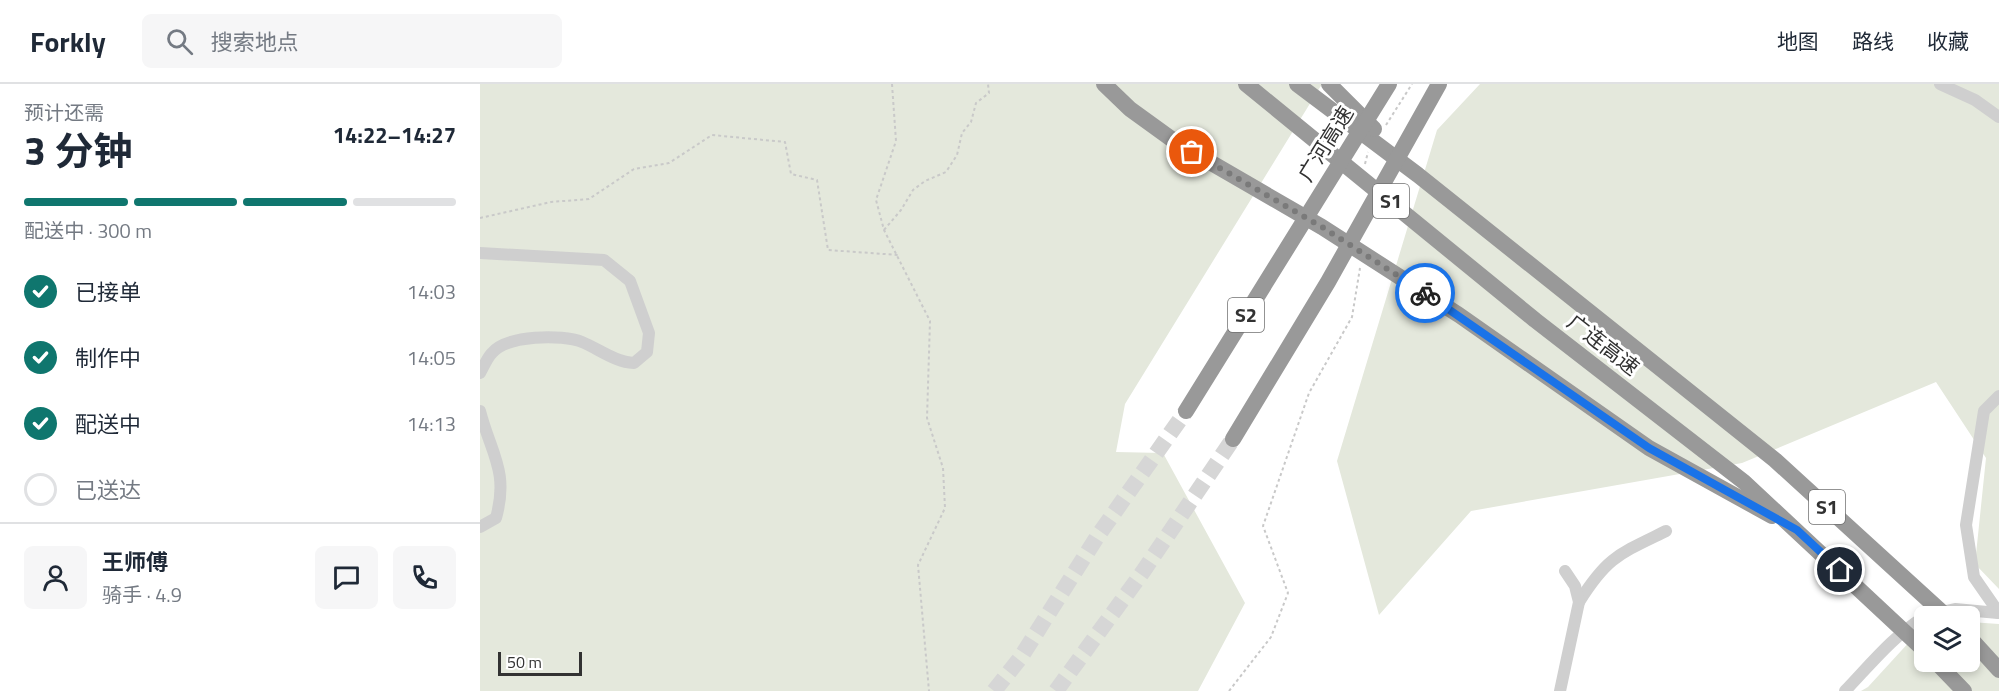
<!DOCTYPE html>
<html lang="zh">
<head>
<meta charset="utf-8">
<style>
	:root { --surface:#fff; --page:#f6f6f7; --text:#1f2937; --muted:#747a83; --line:#e0e1e3; --accent:#0f766e }
	body { margin:0; font-family:"Titillium Web","Noto Sans SC",sans-serif; background:var(--page); color:var(--text); height:100vh; display:flex; flex-direction:column; font-size:22px; white-space:nowrap }
	* { box-sizing:border-box; margin:0 }
	p { font-size:20px; color:var(--muted) }
	.icon { flex:none; width:33px; height:33px; fill:none; stroke:currentColor; stroke-width:2; stroke-linecap:round; stroke-linejoin:round }
	.map { position:relative; flex:1; overflow:hidden }
	.sheet { display:flex; flex-direction:column; background:var(--surface); width:480px }
	.sheet>* { flex:none }
	.fabs { position:absolute; left:1434px; top:522px; display:grid; gap:12px }
	.fabs a { display:grid; place-items:center; width:66px; height:66px; border-radius:9px; background:var(--surface); box-shadow:0 3px 9px #0003; font-size:30px }
	.scale { position:absolute; left:18px; bottom:15px; width:84px; box-sizing:border-box; padding-left:6px; border:3px solid #323232; border-top:0; font-size:16px; line-height:21px; white-space:nowrap; color:#323232; -webkit-text-stroke:4px #fff; paint-order:stroke }
	.pin { position:absolute; display:grid; place-items:center; width:51px; height:51px; color:#fff; margin:-26px; border:3px solid #fff; border-radius:50%; box-shadow:0 2px 6px #0007 }
	.courier { position:absolute; display:grid; place-items:center; width:60px; height:60px; margin:-30px; border:4px solid #1a73e8; border-radius:50%; background:#fff; color:#222; box-shadow:0 2px 8px #0007 }
	.head em { font-style:normal; font-weight:700 }
	.head div { display:flex; flex-direction:column-reverse }
	.head { display:flex; align-items:center; justify-content:space-between; height:102px; padding:0 24px }
	h1 { font-size:39px; font-weight:700; line-height:45px }
	.bar { display:grid; grid-template-columns:repeat(4,1fr); gap:9px 6px; align-content:center; height:72px; padding:0 24px }
	.bar i { height:8px; border-radius:4px; background:var(--line) }
	.bar .on { background:var(--accent) }
	.bar p { grid-column:span 4 }
	.line { display:flex; align-items:center; gap:15px; padding:0 24px; border-top:2px solid var(--line) }
	.line div { flex:1 }
	.round { display:grid; place-items:center; flex:none; width:63px; height:63px; border-radius:9px; background:var(--page) }
	ol { padding:0 24px; list-style:none }
	li { display:flex; align-items:center; gap:18px; height:66px }
	li p { margin-inline-start:auto }
	li .icon { padding:6px; border-radius:50%; background:var(--accent); color:#fff; stroke-width:4 }
	li:last-child { color:var(--muted) }
	li i { width:33px; height:33px; border:3px solid var(--line); border-radius:50% }
	header { display:flex; align-items:center; gap:36px; box-sizing:border-box; height:84px; padding:0 30px; background:var(--surface); border-bottom:2px solid var(--line) }
	header strong { font-size:28px }
	nav { display:flex; gap:33px; margin-inline-start:auto; font-size:21px }
	.search { width:420px; height:54px; background:var(--page); display:flex; align-items:center; gap:15px; box-sizing:border-box; padding:0 21px; border-radius:9px; color:var(--muted); font-size:22px }
	main { display:flex; flex:1; min-height:0 }
	.map>svg:first-child { display:block }
</style>
</head>
<body>
<header>
<strong>Forkly</strong>
<div class="search"><svg class="icon" aria-label="search" viewBox="0 0 24 24"><circle cx="10" cy="10" r="6"/><path d="M15 15l6 6"/></svg>搜索地点</div>
<nav><a>地图</a><a>路线</a><a>收藏</a></nav>
</header>
<main>
<section class="sheet">
<div class="head"><div><h1>3 分钟</h1><p>预计还需</p></div><em>14:22–14:27</em></div>
<div class="bar"><i class="on"></i><i class="on"></i><i class="on"></i><i></i><p>配送中 · 300 m</p></div>
<ol>
<li><svg class="icon" aria-label="check" viewBox="0 0 24 24"><path d="M5 12l5 5 9-10"/></svg>已接单<p>14:03</p></li>
<li><svg class="icon" aria-label="check" viewBox="0 0 24 24"><path d="M5 12l5 5 9-10"/></svg>制作中<p>14:05</p></li>
<li><svg class="icon" aria-label="check" viewBox="0 0 24 24"><path d="M5 12l5 5 9-10"/></svg>配送中<p>14:13</p></li>
<li><i></i>已送达</li>
</ol>
<div class="line" style="height:108px"><a class="round"><svg class="icon" aria-label="person" viewBox="0 0 24 24"><circle cx="12" cy="8" r="4"/><path d="M4 21q1-7 8-7t8 7"/></svg></a><div><b>王师傅</b><p>骑手 · 4.9</p></div><a class="round"><svg class="icon" aria-label="chat" viewBox="0 0 24 24"><path d="M4 5h16v11H9l-5 4z"/></svg></a><a class="round"><svg class="icon" aria-label="phone" viewBox="0 0 24 24"><path d="M5 4h4l2 5-3 2q2 4 5 5l2-3 5 2v4C11 20 4 13 5 4z"/></svg></a></div>
</section>
<div class="map">
<svg width="1519" height="607" viewBox="0 0 1519 607">
	<rect width="100%" height="100%" fill="#fff"/>
	<g fill="#e4e8dc">
		<path d="M0,0H842L645,320L636,368L683,369L765,519L718,607H0Z"/>
		<path d="M1000,0H1519V505L1495,480L1506,374L1456,298L1262,379L991,427L899,531L857,377L957,46Z"/>
		<path d="M1490,538L1519,540V607H1381L1388,603L1443,543L1444,578H1490Z"/>
	</g>
	<g fill="none" stroke-linecap="round" stroke-linejoin="round">
		<g stroke="#d6d6d6" stroke-width="16" stroke-dasharray="16 8" stroke-linecap="butt">
			<path d="M514,607L541,573L617,453L706,327"/>
			<path d="M576,607L662,489L753,355"/>
		</g>
		<g stroke="#c9c9c9" stroke-width="2" stroke-dasharray="3 3" stroke-linecap="butt">
			<path d="M412,0L416,57L396,116L404,146L450,237L447,334L463,384L465,424L438,481L449,607"/>
			<path d="M906,41L932,0"/>
			<path d="M885,80L888,68"/>
			<path d="M0,134L71,118L109,115L154,85L189,79L232,51L305,58L311,90L337,96L348,166L418,171"/>
			<path d="M404,146L421,126L433,106L445,97L466,88L477,71L482,49L491,38L496,19L509,9L508,0"/>
			<path d="M749,607L791,553L808,509L783,442L829,309L872,233L880,184"/>
		</g>
		<g stroke="#cfcfcf" stroke-width="12">
			<path d="M1460,0L1495,16L1519,33"/>
			<path d="M0,169L124,176L150,197L169,249L167,268L154,279C135,278 119,265 102,258C82,250 27,251 12,269C7,274 4,282 0,289"/>
			<path d="M1519,312L1504,327L1486,441L1494,493L1519,529"/>
			<path d="M0,327C11,370 29,387 16,434L0,443"/>
			<path d="M1099,518C1127,473 1139,470 1186,447"/>
			<path d="M1457,529L1475,525L1518,529"/>
			<path d="M1080,607L1099,518L1095,502L1085,487"/>
			<path d="M1365,607C1390,581 1413,552 1444,533"/>
		</g>
		<g stroke="#999" stroke-width="16">
			<path d="M624,0L650,25L697,59L842,143L979,231L1169,364L1292,432"/>
			<path d="M766,0L1055,236L1264,398L1444,566"/>
			<path d="M817,0L938,91L1295,376L1466,532"/>
			<path d="M849,0L894,45"/>
			<path d="M706,327L909,0"/>
			<path d="M753,355L848,198L959,0"/>
			<path d="M1490,554L1519,586"/>
			<path d="M1456,578L1484,607"/>
		</g>
	</g>
	<g fill="none" stroke-linecap="round" stroke-linejoin="round">
		<path stroke="#7a7a7a" stroke-width="6" stroke-dasharray="0 10.8" d="M712,68L842,143L945,209"/>
		<path stroke="#1a73e8" stroke-width="8" d="M945,209L1169,364L1317,446L1360,486"/>
	</g>
	<g text-anchor="middle" stroke-width="6" stroke-linejoin="round" paint-order="stroke">
		<g fill="#fff" stroke="#707070" stroke-width="1.5">
			<rect x="893" y="100" width="36" height="34" rx="4.5"/>
			<rect x="748" y="214" width="36" height="34" rx="4.5"/>
			<rect x="1329" y="406" width="36" height="34" rx="4.5"/>
		</g>
		<g font-size="20" font-weight="bold" fill="#323232">
			<text x="911" y="124">S1</text>
			<text x="766" y="238">S2</text>
			<text x="1347" y="430">S1</text>
		</g>
		<g font-size="21" fill="#323232" stroke="#fff">
			<text transform="translate(846 60) rotate(-58)" y="7">广河高速</text>
			<text transform="translate(1123 261) rotate(38)" y="7">广连高速</text>
		</g>
	</g>
</svg>
<div class="fabs">
<a><svg class="icon" aria-label="layers" viewBox="0 0 24 24"><path d="M12 4l9 5-9 5-9-5zM3 14l9 5 9-5"/></svg></a>
</div>
<div class="scale">50 m</div>
<div class="pin" style="left:712px;top:68px;background:#ea580c"><svg class="icon" aria-label="bag" viewBox="0 0 24 24"><path d="M5 8h14l-1 12H6zM9 8a3 3 0 0 1 6 0"/></svg></div>
<div class="pin" style="left:1360px;top:486px;background:#1f2937"><svg class="icon" aria-label="home" viewBox="0 0 24 24"><path d="M3 11l9-7 9 7M6 9v11h12V9"/></svg></div>
<div class="courier" style="left:945px;top:209px"><svg class="icon" aria-label="bike" viewBox="0 0 24 24"><circle cx="6" cy="16" r="4"/><circle cx="18" cy="16" r="4"/><path d="M6 16l4-8h5l3 8M10 8l3 8H6M13 5h3"/></svg></div>
</div>
</main>
</body>
</html>
